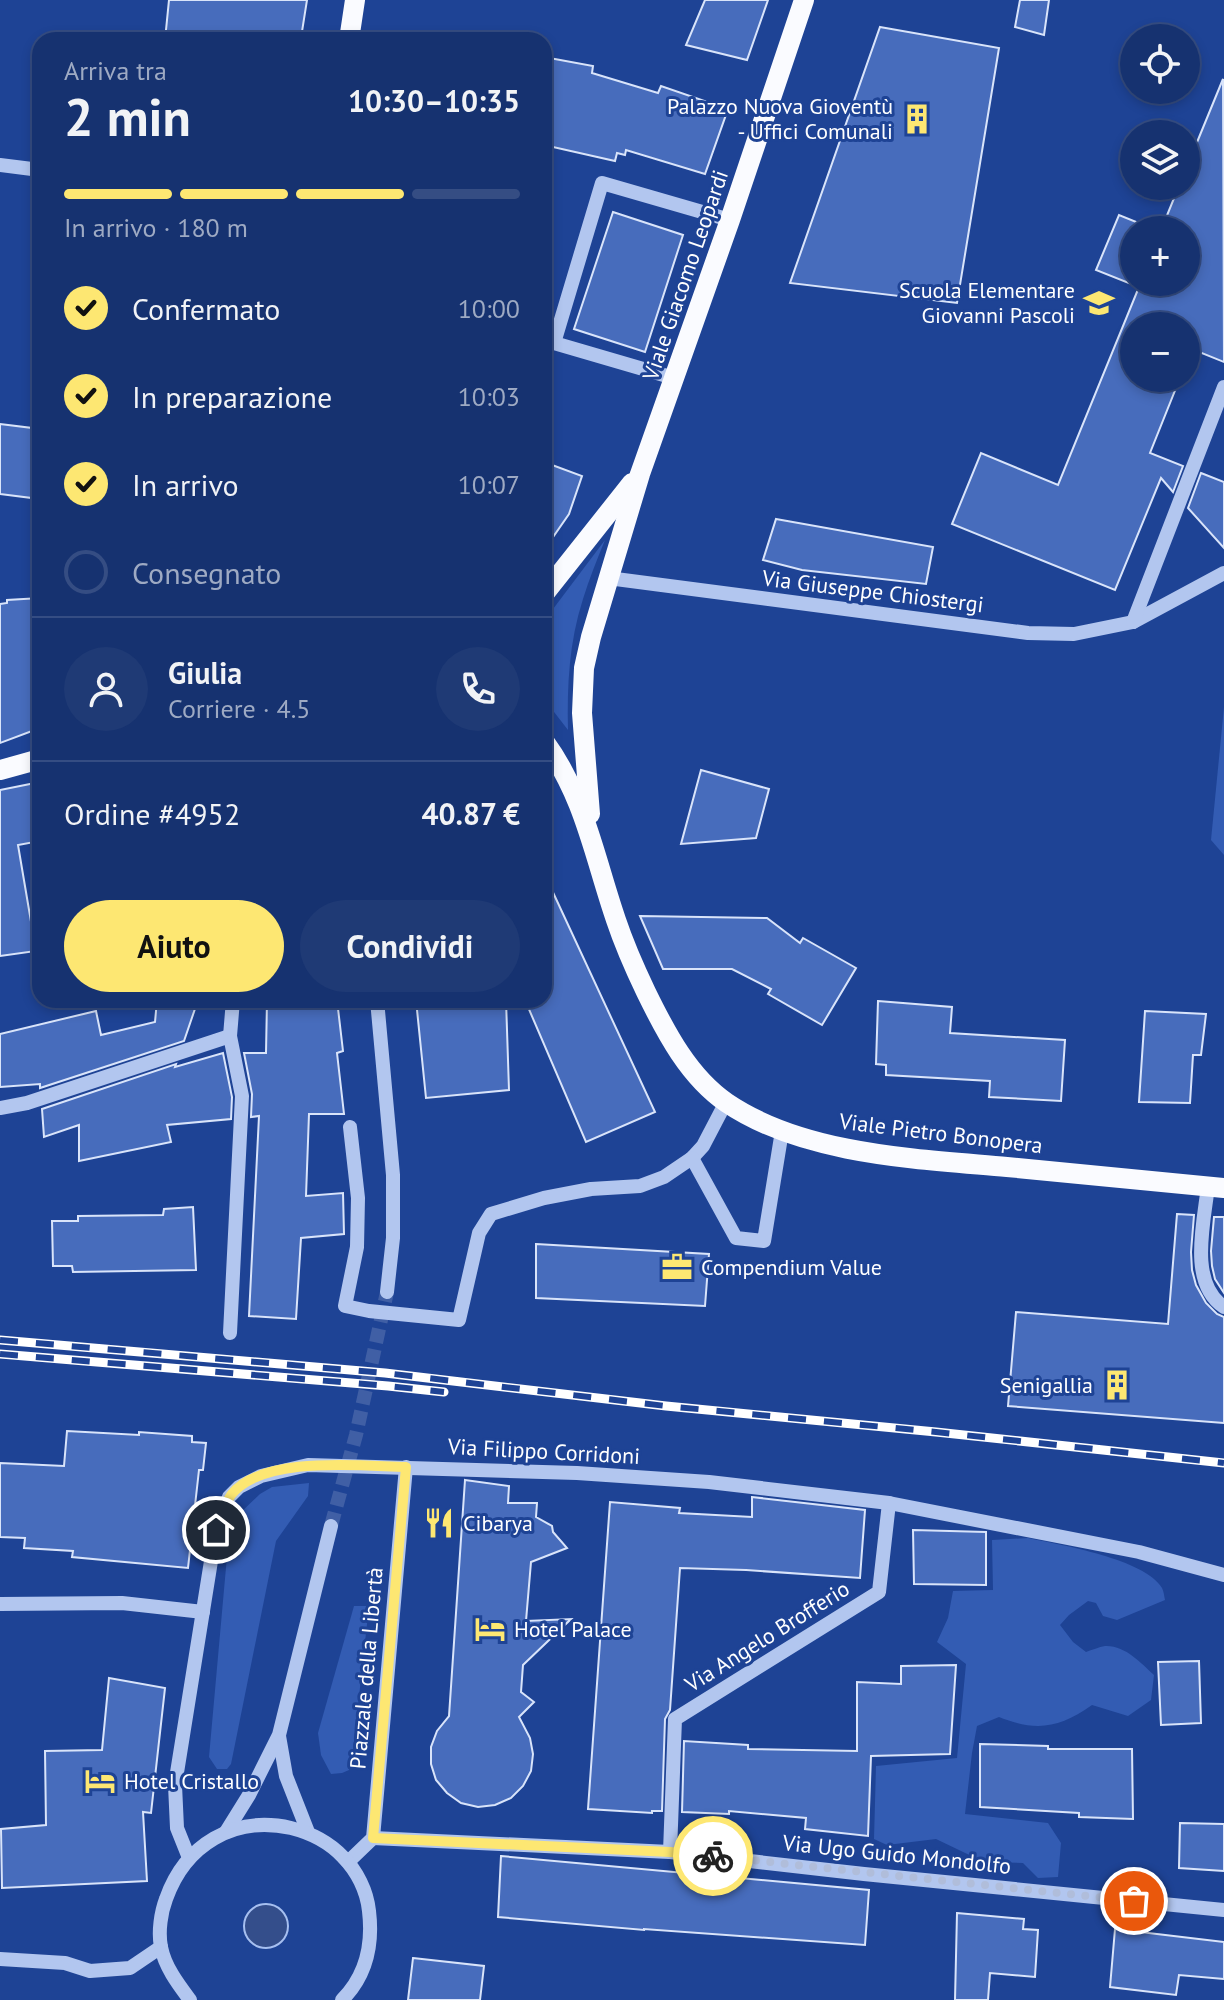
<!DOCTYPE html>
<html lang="it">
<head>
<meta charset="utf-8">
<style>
	:root { --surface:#163270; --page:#1f3a75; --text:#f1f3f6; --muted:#9eaac3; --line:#354d83; --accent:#fde772 }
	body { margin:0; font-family:"PT Sans",sans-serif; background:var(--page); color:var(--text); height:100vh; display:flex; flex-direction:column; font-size:30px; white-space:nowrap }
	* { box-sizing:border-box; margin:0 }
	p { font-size:26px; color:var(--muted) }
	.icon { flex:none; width:44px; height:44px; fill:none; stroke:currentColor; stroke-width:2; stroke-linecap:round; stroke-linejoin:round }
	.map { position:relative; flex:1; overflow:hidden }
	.sheet { position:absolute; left:32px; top:32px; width:520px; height:976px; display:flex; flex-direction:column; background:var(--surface); border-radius:24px; box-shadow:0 4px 12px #0003,0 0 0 2px var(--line) }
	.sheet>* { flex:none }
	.tools { position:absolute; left:1120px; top:24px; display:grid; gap:16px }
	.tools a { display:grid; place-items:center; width:80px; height:80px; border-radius:50%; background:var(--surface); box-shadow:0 4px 12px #0003,0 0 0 2px var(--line); font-size:40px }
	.pin { position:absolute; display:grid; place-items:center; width:68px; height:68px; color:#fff; margin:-34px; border:4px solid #fff; border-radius:50%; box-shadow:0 2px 8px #0007 }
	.courier { position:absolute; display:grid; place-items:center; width:80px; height:80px; margin:-40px; border:6px solid #fde772; border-radius:50%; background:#fff; color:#222; box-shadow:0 2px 10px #0007 }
	.summary em { font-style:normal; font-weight:700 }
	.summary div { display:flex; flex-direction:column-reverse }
	.summary { display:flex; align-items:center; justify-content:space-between; height:136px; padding:0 32px }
	h1 { font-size:52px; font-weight:700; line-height:60px }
	.bar { display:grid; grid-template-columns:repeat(4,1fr); gap:12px 8px; align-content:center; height:96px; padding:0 32px }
	.bar i { height:10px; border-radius:6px; background:var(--line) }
	.bar .current { background:var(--accent) }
	.bar p { grid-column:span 4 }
	.line { display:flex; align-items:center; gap:20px; padding:0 32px; border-top:2px solid var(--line) }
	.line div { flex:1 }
	.round { display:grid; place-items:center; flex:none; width:84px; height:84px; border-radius:42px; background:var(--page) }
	ol { padding:0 32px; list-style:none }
	li { display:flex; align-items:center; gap:24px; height:88px }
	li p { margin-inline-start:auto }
	li .icon { padding:8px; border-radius:50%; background:var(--accent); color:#111; stroke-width:4 }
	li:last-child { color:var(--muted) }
	li i { width:44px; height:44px; border:4px solid var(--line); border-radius:50% }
	.action { display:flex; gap:16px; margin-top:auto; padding:16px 32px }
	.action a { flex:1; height:92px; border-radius:48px; background:var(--accent); color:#111; font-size:32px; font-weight:700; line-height:92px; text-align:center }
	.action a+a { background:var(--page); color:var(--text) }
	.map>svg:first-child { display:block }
</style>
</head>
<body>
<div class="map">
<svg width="1224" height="2000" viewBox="0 0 1224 2000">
	<rect width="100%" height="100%" fill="#1e4395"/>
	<g fill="#335cb3">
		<path d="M605,540C597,560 589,579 583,599C569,642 567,686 568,730L544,699V621Z"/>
		<path d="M1224,707V855L1211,840Z"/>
		<path d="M309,1483L308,1496L276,1541L231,1764L227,1769H217L209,1757L229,1534L237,1516L260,1494L272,1487Z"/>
		<path d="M1028,1538C1061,1545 1145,1559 1162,1588C1164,1592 1164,1596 1165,1600L1117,1620L1103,1616L1096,1603L1088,1601L1069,1615L1060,1625L1073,1642L1086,1652C1092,1650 1099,1647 1105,1646C1125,1645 1141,1663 1154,1675L1151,1700L1128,1716L1092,1705C1059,1728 1037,1732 999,1717L977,1726L972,1753L965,1814L1048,1823L1061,1843L1058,1877L1038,1878L1023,1863L984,1862L936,1839L887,1845L874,1839L876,1766L957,1758L966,1664L937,1642L948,1618L953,1591L993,1590L992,1540Z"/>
		<path d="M354,1606H369L352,1760L349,1770L342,1773L331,1774L321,1755L318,1733Z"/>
	</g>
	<circle fill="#344e8b" stroke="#a6bff0" stroke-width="2" cx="266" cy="1926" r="22"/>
	<g fill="#476cbc" stroke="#d9e4fa" stroke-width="2">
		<path d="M169,0H307L301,38L285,36V40H165Z"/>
		<path d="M705,0H768L747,60L686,45Z"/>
		<path d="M1020,0H1049L1044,35L1015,27Z"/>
		<path d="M880,27L999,48L957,303L790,283Z"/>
		<path d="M544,57L593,66L592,73L658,93L661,86L728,109L705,174L626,150L625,155L617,153L615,161L544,145Z"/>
		<path d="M1223,79L1224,362L1192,349L1186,364V326H1134V378H1180L1150,453L1183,466L1173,492L1161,478L1115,590L952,524L981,453L1058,485L1139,287L1096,270L1119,215L1156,230H1134V282H1186V230H1161L1179,186H1186V169Z"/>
		<path d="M613,212L683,235L645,352L574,329Z"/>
		<path d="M0,424L40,429V499L0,494Z"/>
		<path d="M544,462L582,476L569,514L544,550Z"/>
		<path d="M1201,473L1224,482V548L1188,508Z"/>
		<path d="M776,519L933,547L926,584L802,570L763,560Z"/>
		<path d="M40,598V728L0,743V604L7,603V600Z"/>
		<path d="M701,770L769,789L756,838L681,844Z"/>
		<path d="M40,782V841L18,845L36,951L0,956V790Z"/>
		<path d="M544,873L655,1112L586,1142L525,1000H544Z"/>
		<path d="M640,916L767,918L800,943L803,938L856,968L822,1025L768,994L771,989L732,969H663Z"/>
		<path d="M157,1000H198L184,1041L40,1088V1084L0,1087V1034L96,1011L101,1035L155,1022Z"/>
		<path d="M267,1000H337L343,1051L337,1053L344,1114H309L306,1196L343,1193L344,1234L301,1238L296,1319L249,1316L259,1116L251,1117L252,1094L244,1053H266Z"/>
		<path d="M416,1000H506L509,1090L426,1098Z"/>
		<path d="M878,1001L952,1007L950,1033L1065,1040L1061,1101L989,1097L990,1081L886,1075V1065L876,1064Z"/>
		<path d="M1145,1011L1206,1014L1201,1055H1193L1190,1103L1139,1102Z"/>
		<path d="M223,1053L232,1097L231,1119L167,1125L171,1142L79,1161V1125L44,1137L42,1109L176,1064L175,1067Z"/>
		<path d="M193,1207L196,1270L73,1272L72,1266H53L52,1221H78V1216L163,1215L164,1209Z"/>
		<path d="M1177,1214L1194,1215L1191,1252L1192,1270L1196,1285L1206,1303L1217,1314L1224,1317V1423L1008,1406L1016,1312L1168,1324Z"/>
		<path d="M1214,1217H1224V1293L1215,1279L1212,1266L1211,1251Z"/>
		<path d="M536,1244L709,1254L705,1306L536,1298Z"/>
		<path d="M67,1431L139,1435V1432L192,1436V1442L206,1443L203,1470H199L188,1568L72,1557L73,1551L24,1548L25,1538L0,1537V1463L64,1466Z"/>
		<path d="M465,1480L509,1486L508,1503H537L536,1517L552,1526L553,1532L567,1548L531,1562L526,1621L571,1619L523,1665L521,1692L534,1702L519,1717L530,1738L533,1754L531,1771L523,1786L511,1798L495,1805L478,1807L461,1803L447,1793L436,1780L431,1764V1747L437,1731L449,1716Z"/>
		<path d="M752,1497L865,1510L860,1578L746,1570L680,1568L670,1710L665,1719L662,1811H652V1813L588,1809L610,1502L680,1508L679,1513L752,1517Z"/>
		<path d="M913,1530L986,1532V1585L914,1584Z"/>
		<path d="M1199,1661L1201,1723L1161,1725L1158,1662Z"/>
		<path d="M956,1665L950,1754L871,1756L868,1836L805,1829L806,1818L729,1811V1814L682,1812L684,1741L748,1745V1749L857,1751V1682L901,1684V1666Z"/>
		<path d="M109,1678L165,1688L151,1813L143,1812L147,1881L2,1888L1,1829L46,1825L45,1751L102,1750Z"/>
		<path d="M980,1744L1048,1746V1749H1132L1133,1819L1079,1817V1813L980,1807Z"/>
		<path d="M1180,1823L1224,1824V1871L1179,1868Z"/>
		<path d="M501,1856L869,1890L865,1945L644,1929V1930L498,1917Z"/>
		<path d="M957,1913L1024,1919L1023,1929L1038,1930L1035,1977L990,1973L988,2000H955Z"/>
		<path d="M1115,1929L1224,1942V1979L1179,1975L1176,1995L1110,1987Z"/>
		<path d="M413,1958L484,1966L480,2000H408Z"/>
	</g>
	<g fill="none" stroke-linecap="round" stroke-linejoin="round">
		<path stroke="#405fa5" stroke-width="14" stroke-dasharray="14 7" stroke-linecap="butt" d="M331,1526L356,1435L387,1292"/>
		<g stroke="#b2c6ef" stroke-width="14">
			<path d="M0,165L40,170"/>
			<path d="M674,378L554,343L602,183L730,220"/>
			<path d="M608,578L1028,633L1074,634L1133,622L1224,573"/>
			<path d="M1133,622L1224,387"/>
			<path d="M377,1000L393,1175V1238L387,1292"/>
			<path d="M0,1108L27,1103L230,1036"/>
			<path d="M350,1127L358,1198L357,1247L345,1306L369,1311L459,1320L479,1233L491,1214L544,1198L591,1189L640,1186L664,1177L692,1158L703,1146L726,1102"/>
			<path d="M692,1158L736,1238L764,1241L782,1131"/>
			<path d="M1208,1186C1204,1222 1188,1283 1224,1307"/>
			<path d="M230,1333L242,1096L230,1036L233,1000"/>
			<path d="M0,1604L122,1603L203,1612"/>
			<path d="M279,1736L286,1776L308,1832"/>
			<path d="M226,1832L249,1795L279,1735L331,1526"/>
			<path d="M373,1838L670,1852L864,1874L1224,1910"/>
			<path d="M670,1852L675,1719L879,1592L889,1503"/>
			<path d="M189,1858L177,1828L175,1785L216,1530L229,1497L239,1487L261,1476L308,1465L577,1473L709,1482L889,1503L1139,1552L1224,1575"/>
			<path d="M348,1862L373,1838L406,1467"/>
			<path d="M0,1959L65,1963L90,1971L130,1968L161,1947"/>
			<path d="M190,2000C178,1984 165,1967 161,1947C158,1932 161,1912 166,1899C185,1845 234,1815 291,1828C311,1833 328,1841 343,1857C357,1871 367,1891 369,1911C373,1944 366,1976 342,2000"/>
		</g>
		<g stroke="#fafbff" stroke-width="20">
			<path d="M349,40L355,0"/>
			<path d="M544,594L632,483"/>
			<path d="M544,741C585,797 594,856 616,920C624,944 635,969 646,992C666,1033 689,1077 727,1103C804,1155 918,1159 1007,1167C1080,1174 1152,1181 1224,1188"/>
			<path d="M0,770L40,759"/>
			<path d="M590,814L582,713L584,668L591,637L640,474L730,220L804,0"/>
		</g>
		<g stroke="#fff" stroke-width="9">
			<g id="rail">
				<path d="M0,1340L385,1373L666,1406L936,1432L1224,1463"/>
				<path d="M0,1354L388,1386L444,1392"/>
			</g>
		</g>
		<use href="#rail" stroke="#1e4395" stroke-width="6" stroke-dasharray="18" stroke-linecap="butt"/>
	</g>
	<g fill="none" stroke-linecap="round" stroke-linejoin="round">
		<path stroke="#b0bdda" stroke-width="8" stroke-dasharray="0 14.4" d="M713,1856L1134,1901"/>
		<path stroke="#fde772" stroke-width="10" d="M216,1530C220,1519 224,1505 231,1495C262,1455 360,1466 406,1467L373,1838L670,1852L713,1856"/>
	</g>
	<defs>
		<g id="building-bare" transform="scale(2.4)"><path d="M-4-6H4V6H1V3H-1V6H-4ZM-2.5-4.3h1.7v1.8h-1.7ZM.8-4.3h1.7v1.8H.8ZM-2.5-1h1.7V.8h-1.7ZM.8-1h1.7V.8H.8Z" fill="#fde772" stroke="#1e4395" stroke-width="2.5" paint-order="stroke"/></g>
		<g id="school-bare" transform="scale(2.4)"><path d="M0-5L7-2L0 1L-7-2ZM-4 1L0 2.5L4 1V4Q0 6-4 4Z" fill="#fde772" stroke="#1e4395" stroke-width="2.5" paint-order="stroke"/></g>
		<g id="office-bare" transform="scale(2.4)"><path d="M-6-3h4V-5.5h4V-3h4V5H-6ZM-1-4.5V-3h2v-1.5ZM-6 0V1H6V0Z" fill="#fde772" stroke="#1e4395" stroke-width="2.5" paint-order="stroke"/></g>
		<g id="restaurant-bare" transform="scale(2.4)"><path d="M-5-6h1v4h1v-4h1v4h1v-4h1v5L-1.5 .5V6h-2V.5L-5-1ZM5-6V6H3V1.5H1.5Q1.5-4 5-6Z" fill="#fde772" stroke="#1e4395" stroke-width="2.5" paint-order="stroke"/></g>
		<g id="hotel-bare" transform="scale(2.4)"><path d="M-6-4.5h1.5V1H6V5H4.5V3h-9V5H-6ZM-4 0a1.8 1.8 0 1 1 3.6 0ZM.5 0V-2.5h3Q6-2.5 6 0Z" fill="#fde772" stroke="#1e4395" stroke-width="2.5" paint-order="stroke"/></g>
	</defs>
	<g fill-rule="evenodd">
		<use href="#building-bare" x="917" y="119"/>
		<use href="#school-bare" x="1099" y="303"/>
		<use href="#office-bare" x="677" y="1267"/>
		<use href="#building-bare" x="1117" y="1385"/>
		<use href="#restaurant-bare" x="439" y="1523"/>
		<use href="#hotel-bare" x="490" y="1629"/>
		<use href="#hotel-bare" x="100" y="1781"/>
	</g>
	<g text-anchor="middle" stroke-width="6" stroke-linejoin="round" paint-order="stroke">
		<g font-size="22" fill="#fff" stroke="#1e4395" text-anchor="start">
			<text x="893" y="114" text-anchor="end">Palazzo Nuova Gioventù<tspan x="893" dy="25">- Uffici Comunali</tspan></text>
			<text x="1075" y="298" text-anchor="end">Scuola Elementare<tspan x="1075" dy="25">Giovanni Pascoli</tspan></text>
			<text x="701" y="1275">Compendium Value</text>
			<text x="1093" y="1393" text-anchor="end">Senigallia</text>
			<text x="463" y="1531">Cibarya</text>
			<text x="514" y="1637">Hotel Palace</text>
			<text x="124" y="1789">Hotel Cristallo</text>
		</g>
		<g font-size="22" fill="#fff" stroke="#1e4395">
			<text transform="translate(685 275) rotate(-71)" y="8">Viale Giacomo Leopardi</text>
			<text transform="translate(873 591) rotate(7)" y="8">Via Giuseppe Chiostergi</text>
			<text transform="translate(941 1133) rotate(7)" y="8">Viale Pietro Bonopera</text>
			<text transform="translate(544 1451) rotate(3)" y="8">Via Filippo Corridoni</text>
			<text transform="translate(767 1636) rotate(-32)" y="8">Via Angelo Brofferio</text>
			<text transform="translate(366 1668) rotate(-85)" y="8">Piazzale della Libertà</text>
			<text transform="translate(897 1854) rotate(6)" y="8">Via Ugo Guido Mondolfo</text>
		</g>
	</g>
</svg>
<div class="tools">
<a><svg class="icon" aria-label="locate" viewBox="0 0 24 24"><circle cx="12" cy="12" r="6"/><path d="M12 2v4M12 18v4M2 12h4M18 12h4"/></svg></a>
<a><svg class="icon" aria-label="layers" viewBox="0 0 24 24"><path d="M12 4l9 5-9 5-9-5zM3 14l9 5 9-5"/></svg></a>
<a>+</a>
<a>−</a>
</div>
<div class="pin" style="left:1134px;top:1901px;background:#ea580c"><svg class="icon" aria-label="bag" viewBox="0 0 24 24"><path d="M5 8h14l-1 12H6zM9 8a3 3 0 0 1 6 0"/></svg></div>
<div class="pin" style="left:216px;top:1530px;background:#1f2937"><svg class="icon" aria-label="home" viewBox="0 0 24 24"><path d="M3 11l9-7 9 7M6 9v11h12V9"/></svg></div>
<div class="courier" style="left:713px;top:1856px"><svg class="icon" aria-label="bike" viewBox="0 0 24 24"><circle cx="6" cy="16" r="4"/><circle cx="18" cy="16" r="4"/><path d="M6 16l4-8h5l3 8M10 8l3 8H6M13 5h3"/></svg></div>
<section class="sheet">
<div class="summary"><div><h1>2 min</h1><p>Arriva tra</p></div><em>10:30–10:35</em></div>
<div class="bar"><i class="current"></i><i class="current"></i><i class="current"></i><i></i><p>In arrivo · 180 m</p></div>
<ol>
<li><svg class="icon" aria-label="check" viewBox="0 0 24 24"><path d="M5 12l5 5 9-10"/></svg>Confermato<p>10:00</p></li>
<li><svg class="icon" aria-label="check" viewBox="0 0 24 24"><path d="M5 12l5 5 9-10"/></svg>In preparazione<p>10:03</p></li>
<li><svg class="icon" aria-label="check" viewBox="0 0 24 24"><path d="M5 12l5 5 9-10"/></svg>In arrivo<p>10:07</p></li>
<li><i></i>Consegnato</li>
</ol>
<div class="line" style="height:144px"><a class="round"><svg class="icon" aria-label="person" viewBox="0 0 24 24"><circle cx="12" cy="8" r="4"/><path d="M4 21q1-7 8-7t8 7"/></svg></a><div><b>Giulia</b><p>Corriere · 4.5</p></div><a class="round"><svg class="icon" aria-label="phone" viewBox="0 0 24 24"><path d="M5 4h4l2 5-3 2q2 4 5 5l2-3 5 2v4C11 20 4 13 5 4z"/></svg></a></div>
<div class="line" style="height:104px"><div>Ordine #4952</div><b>40.87 €</b></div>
<div class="action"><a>Aiuto</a><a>Condividi</a></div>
</section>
</div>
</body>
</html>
